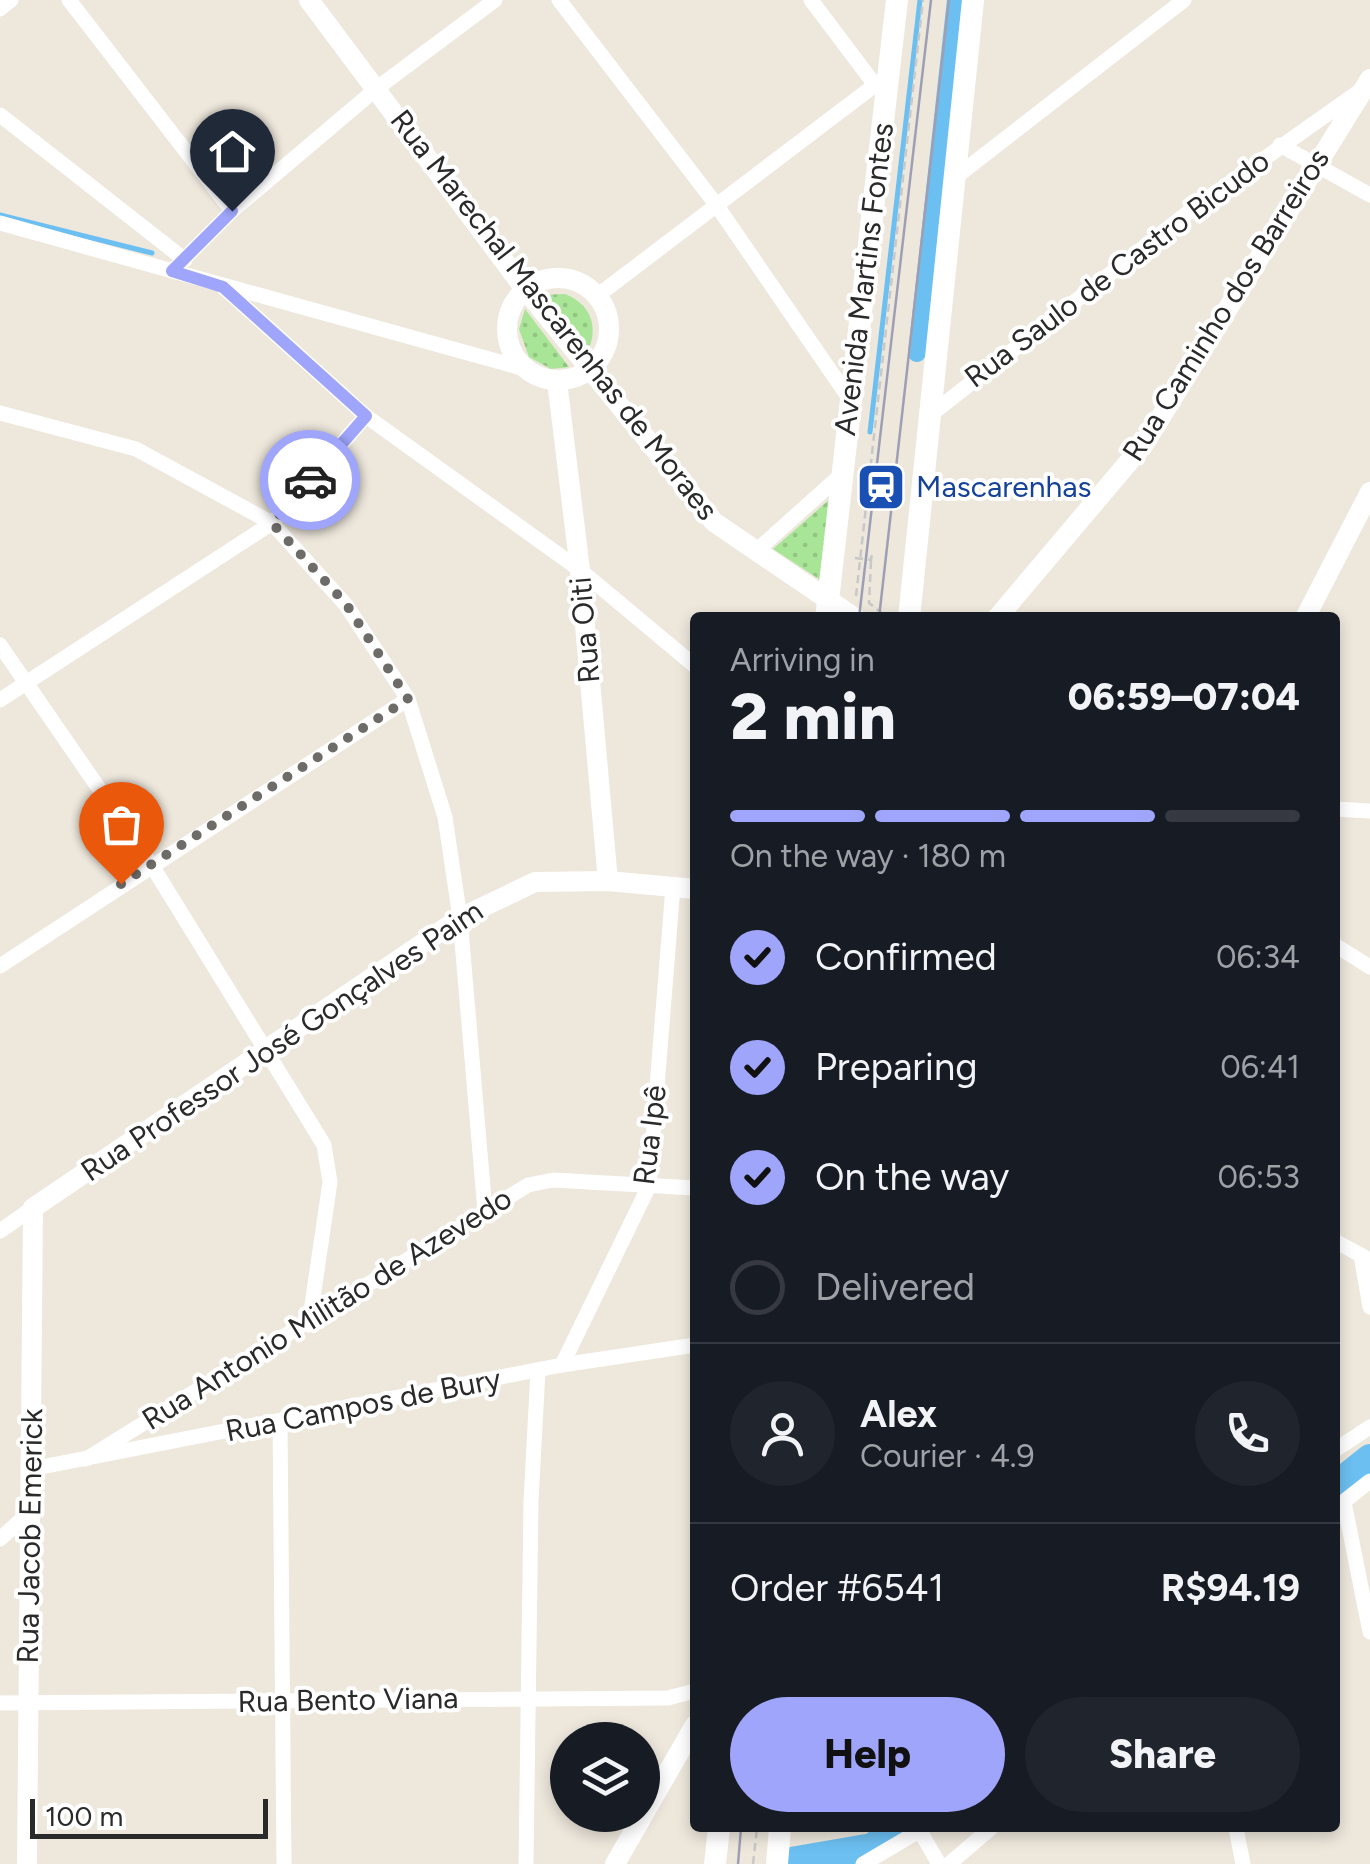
<!DOCTYPE html>
<html lang="en">
<head>
<meta charset="utf-8">
<style>
	:root { --surface:#171b24; --page:#20242c; --text:#f1f3f6; --muted:#9ea1a6; --line:#363941; --accent:#9ea5fa }
	body { margin:0; font-family:Figtree,sans-serif; background:var(--page); color:var(--text); height:100vh; display:flex; flex-direction:column; font-size:38px; white-space:nowrap }
	* { box-sizing:border-box; margin:0 }
	p { font-size:32px; color:var(--muted) }
	.icon { flex:none; width:55px; height:55px; fill:none; stroke:currentColor; stroke-width:2; stroke-linecap:round; stroke-linejoin:round }
	.map { position:relative; flex:1; overflow:hidden }
	.side { position:absolute; left:690px; top:612px; width:650px; height:1220px; display:flex; flex-direction:column; background:var(--surface); border-radius:10px; box-shadow:0 5px 15px #0003 }
	.side>* { flex:none }
	.fabs { position:absolute; left:550px; top:1722px; display:grid; gap:20px }
	.fabs a { display:grid; place-items:center; width:110px; height:110px; border-radius:50%; background:var(--surface); box-shadow:0 5px 15px #0003; font-size:50px }
	.scale { position:absolute; left:30px; bottom:25px; width:238px; box-sizing:border-box; padding-left:10px; border:5px solid #2a2a2a; border-top:0; font-size:28px; line-height:35px; white-space:nowrap; color:#2a2a2a; -webkit-text-stroke:8px #fff; paint-order:stroke }
	.pin { position:absolute; display:grid; place-items:center; width:85px; height:85px; color:#fff; margin:-102px -42px; border-radius:50% 50% 50% 0; rotate:-45deg; box-shadow:0 0 10px #0007 }
	.pin .icon { rotate:45deg }
	.courier { position:absolute; display:grid; place-items:center; width:100px; height:100px; margin:-50px; border:8px solid #9ea5fa; border-radius:50%; background:#fff; color:#222; box-shadow:0 2px 12px #0007 }
	.overview em { font-style:normal; font-weight:800 }
	.overview div { display:flex; flex-direction:column-reverse }
	.overview { display:flex; align-items:center; justify-content:space-between; height:170px; padding:0 40px }
	h1 { font-size:65px; font-weight:800; line-height:75px }
	.bar { display:grid; grid-template-columns:repeat(4,1fr); gap:15px 10px; align-content:center; height:120px; padding:0 40px }
	.bar i { height:12px; border-radius:8px; background:var(--line) }
	.bar .current { background:var(--accent) }
	.bar p { grid-column:span 4 }
	.line { display:flex; align-items:center; gap:25px; padding:0 40px; border-top:2px solid var(--line) }
	.line div { flex:1 }
	.round { display:grid; place-items:center; flex:none; width:105px; height:105px; border-radius:52px; background:var(--page) }
	ol { padding:0 40px; list-style:none }
	li { display:flex; align-items:center; gap:30px; height:110px }
	li p { margin-inline-start:auto }
	li .icon { padding:10px; border-radius:50%; background:var(--accent); color:#111; stroke-width:4 }
	li:last-child { color:var(--muted) }
	li i { width:55px; height:55px; border:5px solid var(--line); border-radius:50% }
	.button { display:flex; gap:20px; margin-top:auto; padding:20px 40px }
	.button a { flex:1; height:115px; border-radius:60px; background:var(--accent); color:#111; font-size:40px; font-weight:800; line-height:115px; text-align:center }
	.button a+a { background:var(--page); color:var(--text) }
	.map>svg:first-child { display:block }
</style>
</head>
<body>
<div class="map">
<svg width="1370" height="1864" viewBox="0 0 1370 1864">
	<defs>
		<pattern id="park-dots" width="8" height="8" patternUnits="userSpaceOnUse" patternTransform="scale(2.5)"><rect width="8" height="8" fill="#a9e597"/><path d="M2 2h.1M6 6h.1" fill="none" stroke="#92c582" stroke-width="1.8" stroke-linecap="round"/></pattern>
	</defs>
	<rect width="100%" height="100%" fill="#ede7dc"/>
	<g fill="url(#park-dots)">
		<path d="M565,294C593,305 600,331 585,356L543,295Z"/>
		<path d="M525,309L569,367L551,369L529,357L519,329Z"/>
		<path d="M830,499L825,583L773,549Z"/>
	</g>
	<g fill="none" stroke-linecap="round" stroke-linejoin="round">
		<g stroke="#6cbff1" stroke-width="5">
			<path d="M0,215L152,253"/>
			<path d="M870,432L920,0"/>
		</g>
		<path stroke="#6cbff1" stroke-width="18" d="M917,353L956,0"/>
		<g stroke="#6cbff1" stroke-width="28">
			<path d="M1335,1486L1370,1458"/>
			<path d="M791,1861L872,1847L898,1828"/>
		</g>
		<g stroke="#c8c8c8" stroke-width="2.5" stroke-dasharray="8 5" stroke-linecap="butt">
			<path d="M855,558L871,560L872,553"/>
			<path d="M871,561L869,603L888,618"/>
			<path d="M856,596L923,0"/>
			<path d="M753,1864L757,1828"/>
		</g>
		<g stroke="#fff" stroke-width="15">
			<path d="M69,0L232,211"/>
			<path d="M559,0L715,203L849,398"/>
			<path d="M811,0L875,85"/>
			<path d="M0,9L11,0"/>
			<path d="M0,115L185,260"/>
			<path d="M1280,145L1370,195"/>
			<path d="M952,180L1184,0"/>
			<path d="M0,223L525,369"/>
			<path d="M172,271L232,211L376,89L495,0"/>
			<path d="M223,287L366,416L580,570L695,666"/>
			<path d="M597,296L875,85L887,86"/>
			<path d="M0,413L136,449L272,523L346,605L408,699L445,817L460,918L485,1211"/>
			<path d="M929,416L1190,211L1357,93"/>
			<path d="M755,552L842,474"/>
			<path d="M0,645L151,864L324,1145L330,1182L309,1325"/>
			<path d="M0,700L272,523L366,416"/>
			<path d="M1335,809L1370,811"/>
			<path d="M1335,945L1370,967"/>
			<path d="M0,966L408,699"/>
			<path d="M0,1231L33,1208"/>
			<path d="M1335,1241L1366,1258"/>
			<path d="M1361,1255L1370,1307"/>
			<path d="M562,1365L649,1186L673,887"/>
			<path d="M280,1422L284,1864"/>
			<path d="M1335,1450L1370,1427"/>
			<path d="M86,1459L528,1185L553,1180L695,1188"/>
			<path d="M31,1469L562,1365L695,1345"/>
			<path d="M1344,1502L1370,1632"/>
			<path d="M1338,1506L1370,1481"/>
			<path d="M0,1539L30,1512"/>
			<path d="M0,1703L668,1698L695,1691"/>
			<path d="M1236,1828L1243,1864"/>
			<path d="M920,1831L939,1864"/>
			<path d="M526,1864L531,1501L538,1370"/>
			<path d="M863,1864L924,1828"/>
			<path d="M949,1864L991,1828"/>
		</g>
		<g stroke="#fff" stroke-width="20">
			<path d="M309,0L525,289L714,522L855,618"/>
			<circle cx="558" cy="329" r="51"/>
			<path d="M557,381L580,570L608,881"/>
			<path d="M997,618L1144,444L1370,79"/>
			<path d="M1305,618L1370,492"/>
			<path d="M27,1864L33,1208L460,918L535,882L608,881L695,889"/>
			<path d="M615,1864L695,1725"/>
		</g>
		<g stroke="#fff" stroke-width="22">
			<path d="M826,618L897,0"/>
			<path d="M909,618L973,0"/>
			<path d="M715,1864L719,1828"/>
			<path d="M777,1864L780,1828"/>
		</g>
		<g stroke="#9e9fb5" stroke-width="2.5">
			<path d="M859,618L931,0"/>
			<path d="M879,618L949,0"/>
			<path d="M738,1864L741,1828"/>
		</g>
	</g>
	<g fill="none" stroke-linecap="round" stroke-linejoin="round">
		<path stroke="#6e6c68" stroke-width="10" stroke-dasharray="0 18" d="M121,884L408,699L346,604L272,523L310,480"/>
		<path stroke="#9ea5fa" stroke-width="12" d="M232,211L172,271L223,287L366,416L310,480"/>
	</g>
	<defs>
		<g id="station-square" transform="scale(2.5)"><rect x="-9" y="-9" width="18" height="18" rx="4" fill="#1a4fb4" stroke="#fff"/><path d="M-3-6H3Q5-6 5-4V2Q5 4 3 4L4.5 6H3L1.5 4h-3L-3 6H-4.5L-3 4Q-5 4-5 2V-4Q-5-6-3-6ZM-3.5-4v3h7v-3ZM-3.5 1v1.5H-2V1ZM2 1v1.5H3.5V1Z" fill="#fff"/></g>
	</defs>
	<g fill-rule="evenodd">
		<use href="#station-square" x="881" y="487"/>
	</g>
	<g text-anchor="middle" stroke-width="8" stroke-linejoin="round" paint-order="stroke">
		<g font-size="30" fill="#2a2a2a" stroke="#fff">
			<text transform="translate(1117 269) rotate(-37)" y="10">Rua Saulo de Castro Bicudo</text>
			<text transform="translate(864 279) rotate(-83)" y="10">Avenida Martins Fontes</text>
			<text transform="translate(1226 305) rotate(-58)" y="10">Rua Caminho dos Barreiros</text>
			<text transform="translate(554 315) rotate(52)" y="10">Rua Marechal Mascarenhas de Moraes</text>
			<text transform="translate(585 630) rotate(-95)" y="10">Rua Oiti</text>
			<text transform="translate(282 1041) rotate(-34)" y="10">Rua Professor José Gonçalves Paim</text>
			<text transform="translate(650 1135) rotate(-83)" y="10">Rua Ipê</text>
			<text transform="translate(327 1309) rotate(-32)" y="10">Rua Antonio Militão de Azevedo</text>
			<text transform="translate(363 1405) rotate(-11)" y="10">Rua Campos de Bury</text>
			<text transform="translate(30 1536) rotate(-89)" y="10">Rua Jacob Emerick</text>
			<text transform="translate(348 1700) rotate(-1)" y="10">Rua Bento Viana</text>
		</g>
		<g font-size="30" fill="#164399" stroke="#fff" text-anchor="start">
			<text x="916" y="497">Mascarenhas</text>
		</g>
	</g>
</svg>
<div class="fabs">
<a><svg class="icon" aria-label="layers" viewBox="0 0 24 24"><path d="M12 4l9 5-9 5-9-5zM3 14l9 5 9-5"/></svg></a>
</div>
<div class="scale">100 m</div>
<div class="pin" style="left:121px;top:884px;background:#ea580c"><svg class="icon" aria-label="bag" viewBox="0 0 24 24"><path d="M5 8h14l-1 12H6zM9 8a3 3 0 0 1 6 0"/></svg></div>
<div class="pin" style="left:232px;top:211px;background:#1f2937"><svg class="icon" aria-label="home" viewBox="0 0 24 24"><path d="M3 11l9-7 9 7M6 9v11h12V9"/></svg></div>
<div class="courier" style="left:310px;top:480px"><svg class="icon" aria-label="car" viewBox="0 0 24 24"><path d="M5 17H2v-5l4-1 3-4h7l3 4 3 1v5h-3M9 17h6M6 11h13"/><circle cx="7" cy="17" r="2"/><circle cx="17" cy="17" r="2"/></svg></div>
<section class="side">
<div class="overview"><div><h1>2 min</h1><p>Arriving in</p></div><em>06:59–07:04</em></div>
<div class="bar"><i class="current"></i><i class="current"></i><i class="current"></i><i></i><p>On the way · 180 m</p></div>
<ol>
<li><svg class="icon" aria-label="check" viewBox="0 0 24 24"><path d="M5 12l5 5 9-10"/></svg>Confirmed<p>06:34</p></li>
<li><svg class="icon" aria-label="check" viewBox="0 0 24 24"><path d="M5 12l5 5 9-10"/></svg>Preparing<p>06:41</p></li>
<li><svg class="icon" aria-label="check" viewBox="0 0 24 24"><path d="M5 12l5 5 9-10"/></svg>On the way<p>06:53</p></li>
<li><i></i>Delivered</li>
</ol>
<div class="line" style="height:180px"><a class="round"><svg class="icon" aria-label="person" viewBox="0 0 24 24"><circle cx="12" cy="8" r="4"/><path d="M4 21q1-7 8-7t8 7"/></svg></a><div><b>Alex</b><p>Courier · 4.9</p></div><a class="round"><svg class="icon" aria-label="phone" viewBox="0 0 24 24"><path d="M5 4h4l2 5-3 2q2 4 5 5l2-3 5 2v4C11 20 4 13 5 4z"/></svg></a></div>
<div class="line" style="height:130px"><div>Order #6541</div><b>R$94.19</b></div>
<div class="button"><a>Help</a><a>Share</a></div>
</section>
</div>
</body>
</html>
